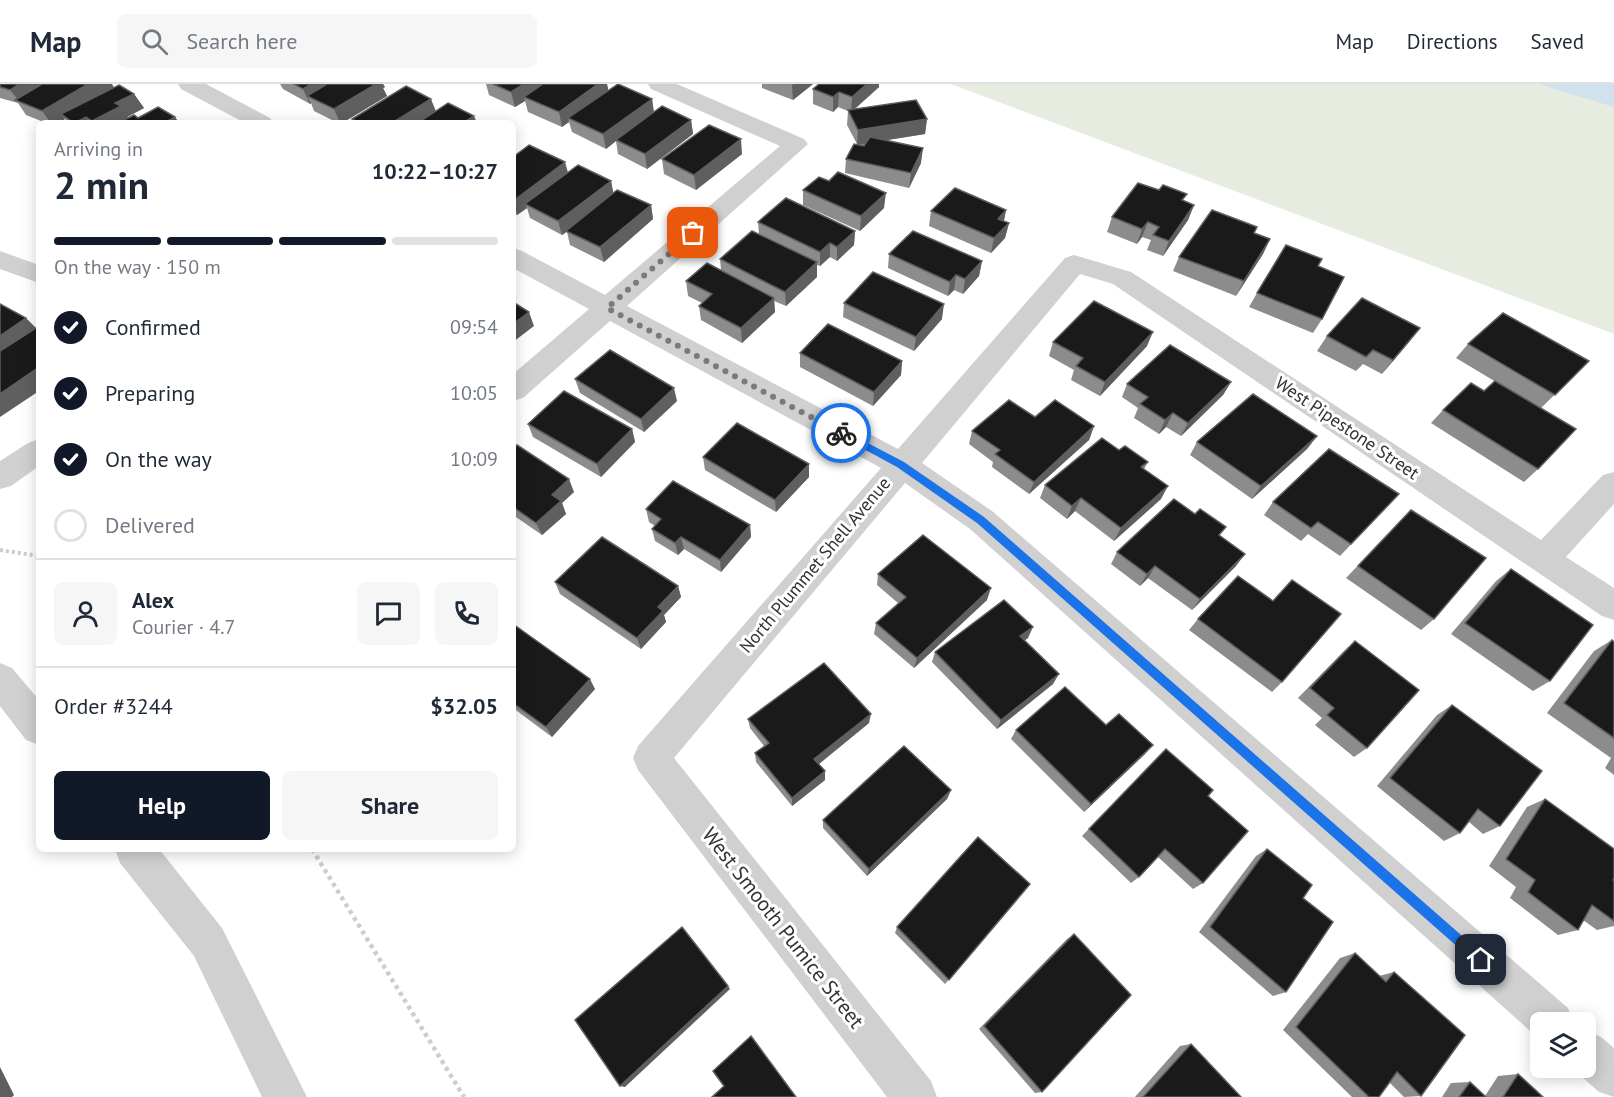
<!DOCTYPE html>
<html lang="en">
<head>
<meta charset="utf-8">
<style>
	:root { --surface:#fff; --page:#f6f6f7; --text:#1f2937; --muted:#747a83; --line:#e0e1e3; --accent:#111827 }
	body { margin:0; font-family:"PT Sans",sans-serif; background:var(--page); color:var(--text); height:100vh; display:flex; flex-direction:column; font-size:22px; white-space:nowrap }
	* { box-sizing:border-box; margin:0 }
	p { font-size:20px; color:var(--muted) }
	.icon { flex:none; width:33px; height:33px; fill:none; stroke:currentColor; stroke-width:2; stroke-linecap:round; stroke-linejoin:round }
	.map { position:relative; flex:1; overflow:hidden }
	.panel { position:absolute; left:36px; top:36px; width:480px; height:732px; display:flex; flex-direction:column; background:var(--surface); border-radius:9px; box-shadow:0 3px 15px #0003 }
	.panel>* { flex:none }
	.fabs { position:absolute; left:1530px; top:928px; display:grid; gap:12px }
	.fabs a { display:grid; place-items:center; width:66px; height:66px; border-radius:9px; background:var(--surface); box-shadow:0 3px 15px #0003; font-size:30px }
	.pin { position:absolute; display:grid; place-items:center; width:51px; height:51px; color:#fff; margin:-26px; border-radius:12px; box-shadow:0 3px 9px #0006 }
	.courier { position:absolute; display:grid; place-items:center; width:60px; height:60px; margin:-30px; border:4px solid #1a73e8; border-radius:50%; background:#fff; color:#222; box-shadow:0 2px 8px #0007 }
	.headline em { font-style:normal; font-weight:800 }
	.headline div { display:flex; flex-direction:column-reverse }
	.headline { display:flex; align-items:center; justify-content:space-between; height:102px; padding:0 18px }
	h1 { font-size:39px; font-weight:800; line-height:45px }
	.bar { display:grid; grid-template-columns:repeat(4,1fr); gap:9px 6px; align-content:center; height:72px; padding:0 18px }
	.bar i { height:8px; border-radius:4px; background:var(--line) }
	.bar .current { background:var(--accent) }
	.bar p { grid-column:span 4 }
	.line { display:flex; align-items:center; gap:15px; padding:0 18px; border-top:2px solid var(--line) }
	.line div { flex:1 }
	.round { display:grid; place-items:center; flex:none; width:63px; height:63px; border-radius:9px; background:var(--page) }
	ol { padding:0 18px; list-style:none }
	li { display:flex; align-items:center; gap:18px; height:66px }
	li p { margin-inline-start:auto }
	li .icon { padding:6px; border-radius:50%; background:var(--accent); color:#fff; stroke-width:4 }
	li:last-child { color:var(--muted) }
	li i { width:33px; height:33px; border:3px solid var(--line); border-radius:50% }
	.action { display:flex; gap:12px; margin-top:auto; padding:12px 18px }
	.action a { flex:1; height:69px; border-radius:9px; background:var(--accent); color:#fff; font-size:24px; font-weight:800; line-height:69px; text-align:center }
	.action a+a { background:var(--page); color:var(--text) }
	header { display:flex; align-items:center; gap:36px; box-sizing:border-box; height:84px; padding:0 30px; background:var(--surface); border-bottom:2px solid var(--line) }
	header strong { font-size:28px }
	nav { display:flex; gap:33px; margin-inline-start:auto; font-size:21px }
	.search { width:420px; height:54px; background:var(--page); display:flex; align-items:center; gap:15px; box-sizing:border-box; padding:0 21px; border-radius:9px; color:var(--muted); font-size:22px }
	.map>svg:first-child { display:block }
</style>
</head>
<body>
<header>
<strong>Map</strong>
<div class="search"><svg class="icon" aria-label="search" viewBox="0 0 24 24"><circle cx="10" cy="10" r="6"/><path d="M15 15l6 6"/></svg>Search here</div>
<nav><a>Map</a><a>Directions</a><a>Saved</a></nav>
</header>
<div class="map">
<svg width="1614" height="1013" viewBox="0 0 1614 1013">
	<rect width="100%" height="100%" fill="#fff"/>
	<path fill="#e6ecdf" d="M951,0H1614V250Z"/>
	<path fill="#cfe2ee" d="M1538,0H1614V23Z"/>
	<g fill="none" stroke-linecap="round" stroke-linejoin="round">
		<path stroke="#cdcdcd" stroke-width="4" stroke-dasharray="3 3" stroke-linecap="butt" d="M0,466L39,472"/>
		<path stroke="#cdcdcd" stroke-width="4.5" stroke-dasharray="4 4" stroke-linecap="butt" d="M312,765L464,1013"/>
		<g fill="#d0d0d0" fill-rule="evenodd">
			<path d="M178,0H206L270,34L273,39H245L181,5Z"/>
			<path d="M648,0H677L804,55L808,60L627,222L898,365L1065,174L1074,171L1131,188L1541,456L1603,391L1614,388V420L1566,473L1614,504V536L1602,532L1113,200L1080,190L922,379L992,427L1568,924L1574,939H1540V955L1538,954L970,445L905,399L674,674L931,997L937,1013H887L638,686L633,674L638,662L881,384L610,237L523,314L513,317V290L589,225L513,184V164L522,167L605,211L780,62L651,5Z"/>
			<path d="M0,167L39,181V199L0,185Z"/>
			<path d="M39,355V382L11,402L0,405V377L28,359Z"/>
			<path d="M1586,946L1601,953L1614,964V1013L1599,1008L1572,984H1586Z"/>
		</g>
		<g fill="#d0d0d0" fill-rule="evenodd">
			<path d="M0,579L12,584L39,616V661L26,656L0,622Z"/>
			<path d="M115,765H159L222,844L307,1013H262L194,872L120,779Z"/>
		</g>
	</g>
	<g fill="#8c8c8c">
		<path d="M0,0L114,3L134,10L144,24L127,33L128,34L175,33L179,39H68L65,35L58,39H46L26,31L18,19L0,14Z"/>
		<path d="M280,0H383L385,3L383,4L387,12L342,39H338L314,27L311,19L310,20L283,5Z"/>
		<path d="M486,0H607L608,6L652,15L654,28L691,36L693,50L647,85L618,70L616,57L606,65L572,48L569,38L562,43L528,28L525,17L515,23L489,11Z"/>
		<path d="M762,0H813L793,16L762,4Z"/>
		<path d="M819,0H879V3L855,25L927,35L925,50L887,56L921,79L909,104L845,89L846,75L857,60L847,41L848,27L838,23L833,28L813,20V5Z"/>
		<path d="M742,70L696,106L664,90L662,75Z"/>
		<path d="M513,73L568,89L611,97L613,109L651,121L653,135L604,178L570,161L567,148L562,151L530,134L527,124L517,131L513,129Z"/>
		<path d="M803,106L884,124L860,147L803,121Z"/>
		<path d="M1184,117L1194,121L1188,136L1163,172L1147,166L1151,156L1142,153L1137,160L1107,148L1112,133Z"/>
		<path d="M1006,126L1004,137L1009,139L1005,154L991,169L929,142L931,127Z"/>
		<path d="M758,138L855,147L854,161L837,177L830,173L820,182L817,181V193L786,222L774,217L775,228L742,259L701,236L699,222L702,219L688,212L686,197L721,186L720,175L759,150Z"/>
		<path d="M1257,143L1254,149L1270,155L1263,170L1236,212L1173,187L1179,173Z"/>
		<path d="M889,170L982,177L979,192L963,210L954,206L948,212L888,184Z"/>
		<path d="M1318,182L1322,235L1313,249L1249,223L1257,209Z"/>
		<path d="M844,219L942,235L914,267L843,233Z"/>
		<path d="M1327,252L1409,258L1382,290L1363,280L1356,287L1317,267Z"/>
		<path d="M1053,258L1147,262L1100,312L1071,296L1074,286L1049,272Z"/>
		<path d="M1468,260L1589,277L1541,324L1538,385L1524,398L1431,339L1443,326L1484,307L1531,319L1456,274Z"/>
		<path d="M800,269L902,277L901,291L873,322L800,283Z"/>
		<path d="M575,295L677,317L644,348L580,309Z"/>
		<path d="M1231,298L1223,311L1181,352L1166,343L1159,350L1134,334L1138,324L1122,313L1127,300Z"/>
		<path d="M1035,333L1094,342L1089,356L1029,410L992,383L993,378L969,360L972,347Z"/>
		<path d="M528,340L632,345L635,358L601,393L533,353Z"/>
		<path d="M1317,352L1307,365L1252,415L1190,371L1197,358Z"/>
		<path d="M513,364L574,408L562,419L566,430L542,451L513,431Z"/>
		<path d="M1119,366L1148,378L1144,385L1161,415L1114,457L1075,427L1067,435L1040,414L1045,401Z"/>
		<path d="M703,373L809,380V393L776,428L705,386Z"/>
		<path d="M1399,410L1340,472L1308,450L1301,457L1264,431L1273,418Z"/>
		<path d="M646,425L750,441L751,453L721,488L684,465L678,471L655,457L652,445L655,442L649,438Z"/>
		<path d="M1411,426L1434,535L1421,546L1346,494Z"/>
		<path d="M1221,452L1236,482L1192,526L1148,494L1140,502L1111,480L1117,468Z"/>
		<path d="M1511,485L1550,597L1533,607L1451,550L1496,497Z"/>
		<path d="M878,490L987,516L914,584L874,550L876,539L898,519L877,501Z"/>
		<path d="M555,498L678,502L681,513L664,531L666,538L641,565L560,510Z"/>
		<path d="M1198,535L1282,598L1272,608L1189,546Z"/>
		<path d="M513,540L595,605L552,653L513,624Z"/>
		<path d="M1028,554L1024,556L1053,600L997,645L932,578L935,568Z"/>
		<path d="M1612,556L1614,558V691L1605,684L1611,674L1547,629L1594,567Z"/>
		<path d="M1355,557L1367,664L1354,673L1315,641L1322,634L1298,614L1343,568Z"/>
		<path d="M1452,621L1500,742L1483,750L1469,738L1460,749L1444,757L1377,702L1437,631Z"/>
		<path d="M748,635L869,639L819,680L825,696L792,722L756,678L755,669L764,662L750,644Z"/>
		<path d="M1016,646L1145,670L1084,728L1011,655Z"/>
		<path d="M1166,665L1208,712L1203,799L1193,805L1158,773L1139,793L1131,799L1082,752Z"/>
		<path d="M951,706L947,715L867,792L823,744V736Z"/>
		<path d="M1545,715L1614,797V842L1597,846L1583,836L1578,846L1558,851L1510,814L1516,803L1489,782L1527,723Z"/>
		<path d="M1267,765L1303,814L1286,908L1273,912L1199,848L1256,772Z"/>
		<path d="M1030,800L945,900L895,849L897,843Z"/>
		<path d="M1074,850L1042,1008L1035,1009L979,945L1067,855Z"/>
		<path d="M1355,869L1379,892L1394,888L1421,1012L1404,1013L1389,998L1379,1013H1352L1283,946L1340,874Z"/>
		<path d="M1191,960L1241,1013H1135L1180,962Z"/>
		<path d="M1518,990L1543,1013H1442L1451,999L1470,998L1485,1012L1498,992Z"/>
	</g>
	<g fill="#5f5f5f">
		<path d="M19,0H52L20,18L10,6Z"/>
		<path d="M88,0H112L115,5L61,30L65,35L58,39H51L42,27Z"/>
		<path d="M311,0H344L307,12L311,19L310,20L303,5Z"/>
		<path d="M375,0H383L385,3L383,4L387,12L342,39H340L334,25Z"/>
		<path d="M524,0H551L524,13L525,17L515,23L511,8Z"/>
		<path d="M598,0H607L609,9L568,34L569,38L562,43L559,28Z"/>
		<path d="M794,0H813L793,16L792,1Z"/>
		<path d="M867,0H879V3L851,28L852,13Z"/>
		<path d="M839,8L838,23L833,28V13Z"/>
		<path d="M134,10L144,24L127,33L130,37L127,39H93L92,37L115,19Z"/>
		<path d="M431,15L437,30L422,39H392Z"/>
		<path d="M652,15L654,30L616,56V57L606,65L603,50Z"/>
		<path d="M474,32L477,39H463Z"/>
		<path d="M86,33L90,39H74Z"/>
		<path d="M175,33L179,39H164Z"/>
		<path d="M927,35L925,50L857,61L858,46Z"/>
		<path d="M691,36L693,50L647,85L645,70Z"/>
		<path d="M741,55L742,70L696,106L694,91Z"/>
		<path d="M513,56L516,68L513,70Z"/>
		<path d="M923,64L921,79L909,104L911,89Z"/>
		<path d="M565,78L569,92L525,120L527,124L517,131L513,117Z"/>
		<path d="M611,97L614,112L562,151L558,137Z"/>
		<path d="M886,109L884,124L860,147L861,132Z"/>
		<path d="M651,121L653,135L604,178L600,163Z"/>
		<path d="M1194,121L1188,136L1163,172L1169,157Z"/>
		<path d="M1006,126L1003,141L998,135Z"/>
		<path d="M1148,138L1142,153L1137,160L1142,145Z"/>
		<path d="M1009,139L1005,154L991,169L994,154Z"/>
		<path d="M855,147L854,161L837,177V163Z"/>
		<path d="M1270,155L1263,170L1236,212L1244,197Z"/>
		<path d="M830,159V173L820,182V168Z"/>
		<path d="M982,177L979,192L963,210L965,195Z"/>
		<path d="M817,178V193L786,222L785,208Z"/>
		<path d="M956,191L954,206L948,212L950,198Z"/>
		<path d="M774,214L775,228L742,259L741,244Z"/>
		<path d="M944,220L942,235L914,267L916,253Z"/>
		<path d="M529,228L534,242L513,258V240Z"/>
		<path d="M26,234L39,247L0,276V252Z"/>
		<path d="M1420,244L1409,258L1382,290L1393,276Z"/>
		<path d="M1153,248L1147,262L1100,312L1105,298Z"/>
		<path d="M902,277L901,291L873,322L874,308Z"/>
		<path d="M39,283V307L0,333V310Z"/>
		<path d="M1231,298L1223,311L1181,352L1188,339Z"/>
		<path d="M674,304L677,317L644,348L641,335Z"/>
		<path d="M1173,329L1166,343L1159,350L1165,336Z"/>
		<path d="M1094,342L1089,356L1029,410L1034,398Z"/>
		<path d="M632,345L635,358L601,393L597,380Z"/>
		<path d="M1317,352L1307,365L1252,415L1261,402Z"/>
		<path d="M809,380V393L776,428L775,416Z"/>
		<path d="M569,395L574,408L562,419L566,430L542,451L536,439L552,411Z"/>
		<path d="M1168,402L1161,415L1114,457L1121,444Z"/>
		<path d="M1081,414L1075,427L1067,435L1072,422Z"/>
		<path d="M750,441L751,453L721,488L720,476Z"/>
		<path d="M681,453L684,465L678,471L675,459Z"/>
		<path d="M1245,470L1236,482L1192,526L1200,515Z"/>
		<path d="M1155,482L1148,494L1140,502L1147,490Z"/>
		<path d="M678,502L681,513L664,531L666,538L641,565L637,554L658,523Z"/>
		<path d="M991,504L987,516L914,584L917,574Z"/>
		<path d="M1033,543L1028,554L1016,563L1020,552Z"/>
		<path d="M1059,590L1053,600L997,645L1001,636Z"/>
		<path d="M590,595L595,605L552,653L546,643Z"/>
		<path d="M871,630L869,639L814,684V675Z"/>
		<path d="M1153,661L1145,670L1084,728L1091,720Z"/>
		<path d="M825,687V696L792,722V714Z"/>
		<path d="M951,706L947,715L867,792L869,785Z"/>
		<path d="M728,902L730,905L625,1003L620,1002Z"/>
		<path d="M0,983L14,1011L12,1013H0Z"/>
	</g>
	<g fill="#1a1a1a" stroke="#5f5f5f" stroke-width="1.5">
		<path d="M0,0H19L10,6L0,3Z"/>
		<path d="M42,0H88L42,27L15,16Z"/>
		<path d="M294,0H311L303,5Z"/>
		<path d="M327,0H376L334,25L307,12Z"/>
		<path d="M493,0H524L511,8Z"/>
		<path d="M543,0H598L559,28L524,13Z"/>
		<path d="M618,0L652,15L603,50L568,34Z"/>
		<path d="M819,0H867L852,13L839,8L833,13L813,5Z"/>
		<path d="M119,1L134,10L115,19L121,22L92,37L86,33L74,39L61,30Z"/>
		<path d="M406,2L431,15L392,39H360L352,35Z"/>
		<path d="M916,16L927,35L858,46L848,26Z"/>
		<path d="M448,19L474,32L463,39H418Z"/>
		<path d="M662,22L691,36L645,70L616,56Z"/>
		<path d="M158,23L175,33L164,39H118L134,31L138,34Z"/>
		<path d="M709,41L741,55L694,91L662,75Z"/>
		<path d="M870,53L923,64L911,89L846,75L854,60L864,62Z"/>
		<path d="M529,61L565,78L513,117V73Z"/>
		<path d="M578,81L611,97L558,137L525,120Z"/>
		<path d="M838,88L886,109L861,132L803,106L819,93L829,97Z"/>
		<path d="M1138,99L1159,106L1163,101L1187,110L1182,116L1194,121L1169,157L1153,151L1159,143L1148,138L1142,145L1112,133Z"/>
		<path d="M955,104L1006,126L998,135L1009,139L994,154L931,127Z"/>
		<path d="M617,106L651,121L600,163L566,147Z"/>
		<path d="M786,114L855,147L837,163L830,159L820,168L758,138Z"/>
		<path d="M1212,126L1257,143L1254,149L1270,155L1244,197L1179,173Z"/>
		<path d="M752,147L817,178L785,208L720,175Z"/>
		<path d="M913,147L982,177L965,195L956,191L950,198L889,170Z"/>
		<path d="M1286,161L1322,175L1318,182L1344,193L1322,235L1257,209Z"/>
		<path d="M707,179L774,214L741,244L699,222L712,210L686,197Z"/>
		<path d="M873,188L944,220L916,253L844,219Z"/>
		<path d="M1362,214L1420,244L1393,276L1373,266L1366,273L1327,252Z"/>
		<path d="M1094,217L1153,248L1105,298L1076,282L1083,274L1053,258Z"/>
		<path d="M513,218L529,228L513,240Z"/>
		<path d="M0,220L26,234L0,252Z"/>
		<path d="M1503,229L1589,277L1555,311L1468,260Z"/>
		<path d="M828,240L902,277L874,308L800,269Z"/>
		<path d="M39,242V283L0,310V267Z"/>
		<path d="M1170,261L1231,298L1188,339L1173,329L1165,336L1140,320L1148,313L1127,300Z"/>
		<path d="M610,266L674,304L641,335L575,295Z"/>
		<path d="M1495,297L1576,345L1538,385L1443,326L1471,299L1484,307Z"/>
		<path d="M564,307L632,345L597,380L528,340Z"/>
		<path d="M1253,310L1317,352L1261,402L1197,358Z"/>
		<path d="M1009,316L1035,333L1055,316L1094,342L1034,398L995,370L1000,366L972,347Z"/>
		<path d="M737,339L809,380L775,416L703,373Z"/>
		<path d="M1102,354L1119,366L1125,362L1148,378L1141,383L1168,402L1121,444L1081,414L1072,422L1045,401Z"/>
		<path d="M517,361L569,395L552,411L561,417L536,439L513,423V364Z"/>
		<path d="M1329,365L1399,410L1351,460L1318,438L1311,444L1273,418Z"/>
		<path d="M673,397L750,441L720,476L681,453L675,459L652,445L661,435L646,425Z"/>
		<path d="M1174,415L1195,430L1200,425L1226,443L1219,451L1245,470L1200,515L1155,482L1147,490L1117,468Z"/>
		<path d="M1411,426L1486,474L1434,535L1358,482Z"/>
		<path d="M923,451L991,504L917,574L876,539L906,513L878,490Z"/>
		<path d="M602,453L678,502L658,523L663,527L637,554L555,498Z"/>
		<path d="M1511,485L1593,541L1550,597L1465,539Z"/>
		<path d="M1238,492L1273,517L1292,496L1341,530L1282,598L1198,535Z"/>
		<path d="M1004,516L1033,543L1020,552L1059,590L1001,636L935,568Z"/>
		<path d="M513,540L590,595L546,643L513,619Z"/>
		<path d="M1612,556L1614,558V654L1564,619Z"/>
		<path d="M1355,557L1419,606L1367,664L1327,631L1334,624L1310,604Z"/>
		<path d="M824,579L871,630L814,675L825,687L792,714L755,669L769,659L748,635Z"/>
		<path d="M1065,603L1106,641L1119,630L1153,661L1091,720L1016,646Z"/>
		<path d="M1452,621L1542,687L1500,742L1478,725L1460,749L1390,694Z"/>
		<path d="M904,662L951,706L869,785L823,736Z"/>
		<path d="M1166,665L1213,706L1208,712L1248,747L1203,799L1165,765L1139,793L1089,745Z"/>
		<path d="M1545,715L1614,765V794L1613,796L1614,797V837L1592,821L1578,846L1528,808L1535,796L1506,775Z"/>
		<path d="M978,753L1030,800L949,896L897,843Z"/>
		<path d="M1267,765L1312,801L1303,814L1333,838L1286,908L1210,843Z"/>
		<path d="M682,843L728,902L620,1002L575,936Z"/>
		<path d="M1074,850L1131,911L1042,1008L984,942Z"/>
		<path d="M1355,869L1386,898L1394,888L1465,951L1421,1012L1397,988L1379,1013H1369L1296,943Z"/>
		<path d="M751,952L796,1013H712L724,1002L713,987Z"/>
		<path d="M1191,960L1241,1013H1143Z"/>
		<path d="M1518,990L1543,1013H1503Z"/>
		<path d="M1470,998L1486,1013H1459Z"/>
	</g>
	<path fill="#1a73e8" d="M841,345L904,378L984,433L1485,872V880H1477L977,439L897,383L838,351V346Z"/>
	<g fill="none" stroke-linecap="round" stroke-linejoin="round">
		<path stroke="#7a7a7a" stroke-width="6" stroke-dasharray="0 10.8" d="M693,149L607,224L841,349"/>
	</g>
	<g text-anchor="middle" stroke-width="6" stroke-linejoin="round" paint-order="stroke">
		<g font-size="18" fill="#333" stroke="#fff">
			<text transform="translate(1347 344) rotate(34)" y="6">West Pipestone Street</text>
			<text transform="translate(815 481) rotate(-50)" y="6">North Plummet Shell Avenue</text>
		</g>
		<g font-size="21" fill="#333" stroke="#fff">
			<text transform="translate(783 844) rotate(52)" y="7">West Smooth Pumice Street</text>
		</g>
	</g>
</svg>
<div class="fabs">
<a><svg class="icon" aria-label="layers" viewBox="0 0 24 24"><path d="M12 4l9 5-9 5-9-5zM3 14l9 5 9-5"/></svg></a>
</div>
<div class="pin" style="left:693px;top:149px;background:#ea580c"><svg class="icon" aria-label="bag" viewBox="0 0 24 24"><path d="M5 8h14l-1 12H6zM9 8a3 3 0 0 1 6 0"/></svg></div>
<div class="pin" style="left:1481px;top:876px;background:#1f2937"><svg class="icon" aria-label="home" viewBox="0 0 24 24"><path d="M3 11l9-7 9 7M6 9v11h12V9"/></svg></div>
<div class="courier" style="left:841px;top:349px"><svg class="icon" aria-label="bike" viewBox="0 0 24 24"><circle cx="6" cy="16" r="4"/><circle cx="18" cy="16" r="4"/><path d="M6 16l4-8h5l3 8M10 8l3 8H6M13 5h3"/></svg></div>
<section class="panel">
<div class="headline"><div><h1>2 min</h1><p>Arriving in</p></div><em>10:22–10:27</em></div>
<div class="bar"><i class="current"></i><i class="current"></i><i class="current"></i><i></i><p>On the way · 150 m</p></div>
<ol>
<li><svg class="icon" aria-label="check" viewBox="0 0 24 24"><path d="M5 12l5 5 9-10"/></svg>Confirmed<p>09:54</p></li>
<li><svg class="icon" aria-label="check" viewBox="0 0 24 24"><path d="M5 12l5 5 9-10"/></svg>Preparing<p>10:05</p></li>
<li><svg class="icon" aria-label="check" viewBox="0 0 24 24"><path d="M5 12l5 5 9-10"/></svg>On the way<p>10:09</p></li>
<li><i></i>Delivered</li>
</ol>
<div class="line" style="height:108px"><a class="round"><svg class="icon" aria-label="person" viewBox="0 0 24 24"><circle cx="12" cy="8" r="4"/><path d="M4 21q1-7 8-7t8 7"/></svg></a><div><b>Alex</b><p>Courier · 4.7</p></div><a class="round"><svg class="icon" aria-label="chat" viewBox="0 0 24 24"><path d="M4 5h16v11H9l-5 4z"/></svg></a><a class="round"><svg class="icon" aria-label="phone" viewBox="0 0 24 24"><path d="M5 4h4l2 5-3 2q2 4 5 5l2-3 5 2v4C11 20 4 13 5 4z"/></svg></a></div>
<div class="line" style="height:78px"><div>Order #3244</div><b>$32.05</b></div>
<div class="action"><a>Help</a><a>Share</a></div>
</section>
</div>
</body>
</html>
